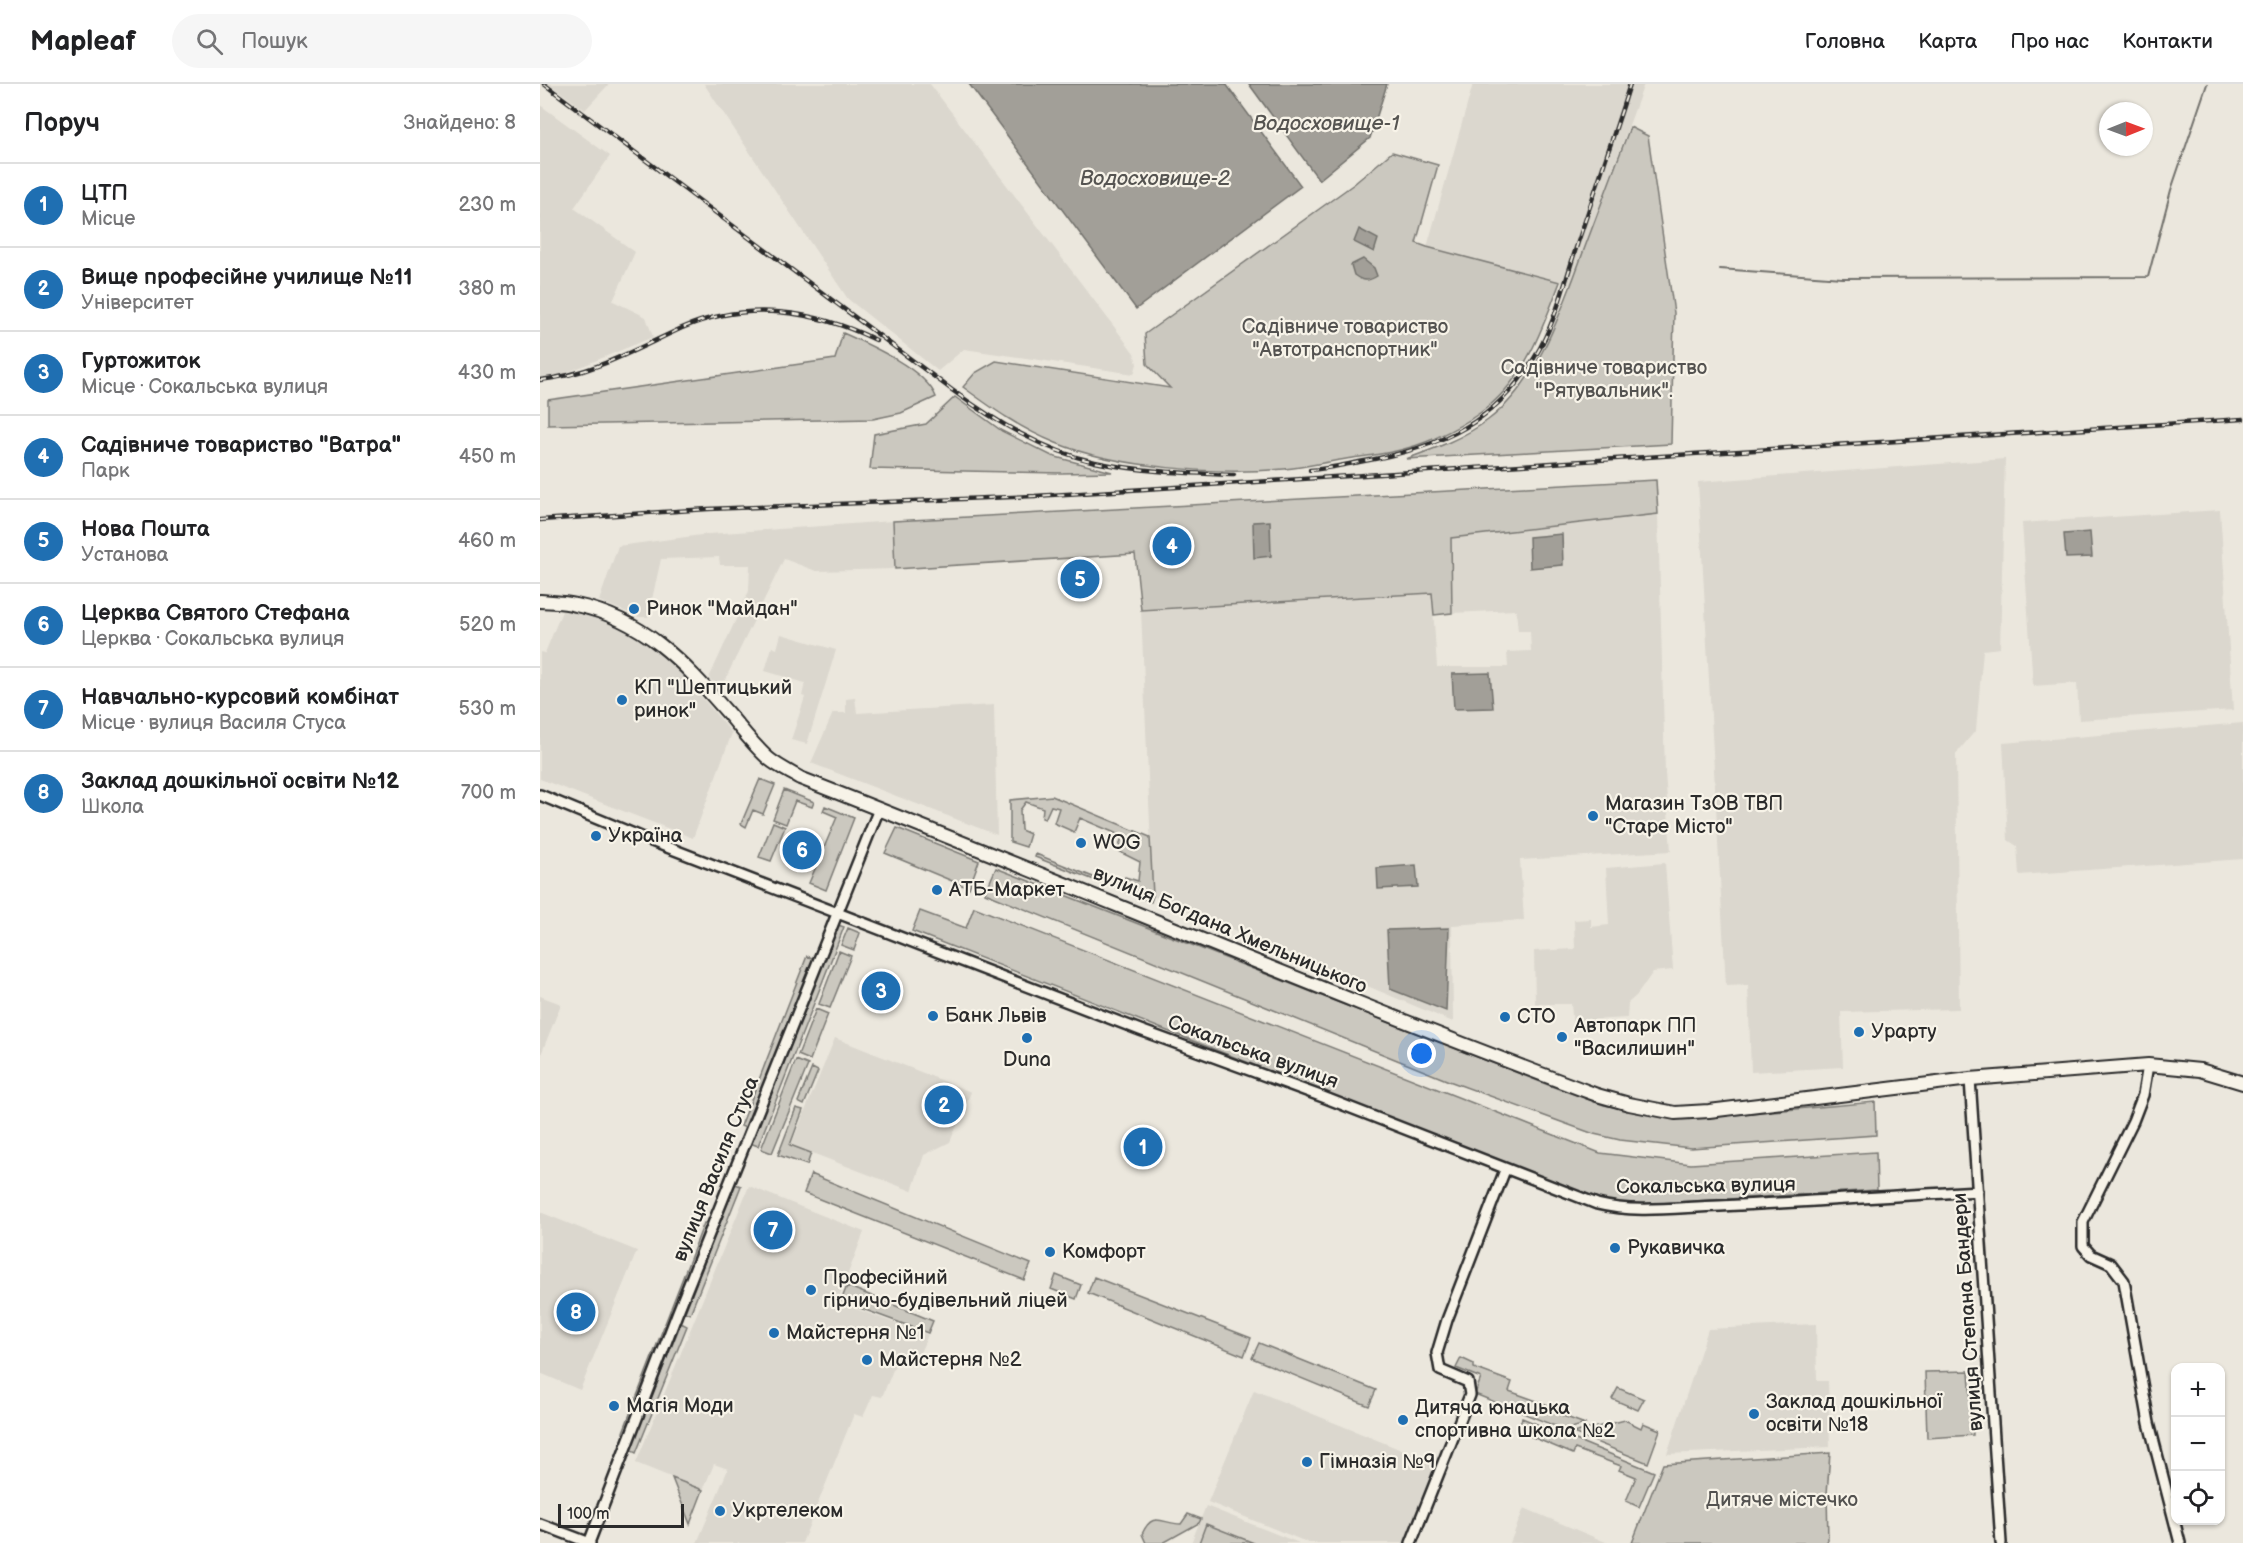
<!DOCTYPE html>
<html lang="uk">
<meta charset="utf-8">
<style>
:root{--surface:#fff;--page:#f6f6f6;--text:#202124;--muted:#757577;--line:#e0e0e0;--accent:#1f6fb2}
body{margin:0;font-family:"Balsamiq Sans",sans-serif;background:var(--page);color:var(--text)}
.controls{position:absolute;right:18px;bottom:18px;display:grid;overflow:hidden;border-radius:12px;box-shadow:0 2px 4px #0004}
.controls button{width:54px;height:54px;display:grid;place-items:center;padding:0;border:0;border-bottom:2px solid var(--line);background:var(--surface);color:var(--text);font:30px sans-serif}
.compass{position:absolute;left:1559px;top:18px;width:54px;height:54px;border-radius:50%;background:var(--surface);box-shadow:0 2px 4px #0004;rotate:89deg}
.scale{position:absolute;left:18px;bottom:15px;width:126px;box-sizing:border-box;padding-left:6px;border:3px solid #2b2b2b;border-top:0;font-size:16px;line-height:21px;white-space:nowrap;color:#2b2b2b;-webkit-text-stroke:4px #f7f3e8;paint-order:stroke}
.you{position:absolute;left:882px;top:970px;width:21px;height:21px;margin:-15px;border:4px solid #fff;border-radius:50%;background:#1a73e8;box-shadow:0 0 0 9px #1a73e833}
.badge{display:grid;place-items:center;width:39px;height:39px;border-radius:50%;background:var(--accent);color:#fff;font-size:20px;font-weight:700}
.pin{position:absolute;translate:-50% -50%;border:3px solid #fff;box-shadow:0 2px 6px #0006}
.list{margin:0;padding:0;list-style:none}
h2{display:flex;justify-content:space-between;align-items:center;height:78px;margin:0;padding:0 24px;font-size:26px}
h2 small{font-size:20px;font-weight:400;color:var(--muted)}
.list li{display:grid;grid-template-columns:39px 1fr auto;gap:18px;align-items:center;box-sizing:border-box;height:84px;padding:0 24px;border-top:2px solid var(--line)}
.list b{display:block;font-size:22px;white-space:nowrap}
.list p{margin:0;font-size:20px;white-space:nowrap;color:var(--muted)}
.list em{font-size:20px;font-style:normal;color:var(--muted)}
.icon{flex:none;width:33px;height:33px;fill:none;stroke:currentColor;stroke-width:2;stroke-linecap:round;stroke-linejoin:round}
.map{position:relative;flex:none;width:1703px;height:1459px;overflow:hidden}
header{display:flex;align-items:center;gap:36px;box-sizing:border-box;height:84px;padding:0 30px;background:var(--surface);border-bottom:2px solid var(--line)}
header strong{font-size:28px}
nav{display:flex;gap:33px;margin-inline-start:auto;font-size:21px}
.search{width:420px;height:54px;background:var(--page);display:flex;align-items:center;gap:15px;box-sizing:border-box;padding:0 21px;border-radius:33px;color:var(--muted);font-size:22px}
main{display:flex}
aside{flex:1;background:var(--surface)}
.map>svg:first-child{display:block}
.built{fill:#dbd7ce}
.green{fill:#cbc8bf;stroke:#7b7a75;stroke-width:1.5}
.water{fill:#a29f98;stroke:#72716c;stroke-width:1.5}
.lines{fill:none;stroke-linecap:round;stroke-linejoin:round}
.stream{stroke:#72716c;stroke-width:2}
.minor-casing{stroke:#2b2b2b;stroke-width:14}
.tertiary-casing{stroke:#2b2b2b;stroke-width:16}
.minor{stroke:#f7f3e8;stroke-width:9}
.tertiary{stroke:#f7f3e8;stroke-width:12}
.rail-casing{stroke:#2b2b2b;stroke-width:4.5}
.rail{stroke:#f7f3e8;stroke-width:2;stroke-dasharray:7;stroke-linecap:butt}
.poi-dot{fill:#1f6fb2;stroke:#f7f3e8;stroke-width:2}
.labels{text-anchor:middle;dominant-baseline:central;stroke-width:4.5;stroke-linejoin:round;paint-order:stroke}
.park-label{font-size:20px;fill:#535250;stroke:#f7f3e8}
.poi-label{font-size:20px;fill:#2b2b2b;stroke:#f7f3e8;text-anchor:start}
.street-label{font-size:20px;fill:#2b2b2b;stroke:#f7f3e8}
.water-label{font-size:21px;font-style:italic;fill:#555451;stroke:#f7f3e8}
</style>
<header>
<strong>Mapleaf</strong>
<div class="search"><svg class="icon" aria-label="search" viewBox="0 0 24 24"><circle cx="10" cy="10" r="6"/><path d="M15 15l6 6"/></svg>Пошук</div>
<nav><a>Головна</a><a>Карта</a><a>Про нас</a><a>Контакти</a></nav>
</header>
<main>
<aside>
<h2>Поруч<small>Знайдено: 8</small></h2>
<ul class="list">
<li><span class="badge">1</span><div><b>ЦТП</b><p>Місце</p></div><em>230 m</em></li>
<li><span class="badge">2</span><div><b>Вище професійне училище №11</b><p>Університет</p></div><em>380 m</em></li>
<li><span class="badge">3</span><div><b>Гуртожиток</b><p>Місце · Сокальська вулиця</p></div><em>430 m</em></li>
<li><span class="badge">4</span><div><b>Садівниче товариство &quot;Ватра&quot;</b><p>Парк</p></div><em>450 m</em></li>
<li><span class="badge">5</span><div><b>Нова Пошта</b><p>Установа</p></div><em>460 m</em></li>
<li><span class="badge">6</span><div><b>Церква Святого Стефана</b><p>Церква · Сокальська вулиця</p></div><em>520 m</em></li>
<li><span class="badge">7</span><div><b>Навчально-курсовий комбінат</b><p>Місце · вулиця Василя Стуса</p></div><em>530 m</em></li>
<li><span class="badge">8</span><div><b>Заклад дошкільної освіти №12</b><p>Школа</p></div><em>700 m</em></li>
</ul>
</aside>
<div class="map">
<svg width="1703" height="1459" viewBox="0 0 1703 1459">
<rect width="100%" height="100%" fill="#ebe7dd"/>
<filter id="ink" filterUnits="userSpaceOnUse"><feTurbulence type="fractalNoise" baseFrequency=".0167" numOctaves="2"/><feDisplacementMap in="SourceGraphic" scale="12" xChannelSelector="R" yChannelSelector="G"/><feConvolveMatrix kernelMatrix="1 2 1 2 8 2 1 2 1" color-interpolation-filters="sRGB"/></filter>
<g filter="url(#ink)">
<path class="built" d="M9 0H69L45 26Z
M164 0H390L594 269 597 280 594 290 424 265 398 287 308 215Z
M933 0H1104L1031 201 887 163Z
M0 21 70 72 34 124 95 168 73 217 106 233 113 253 16 293 0 295Z
M1465 375 1460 564 1443 566 1436 646 1416 670 1419 925 1301 928 1303 983 1211 988 1208 901 1186 902 1158 398Z
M1680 426 1693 626 1539 636 1537 599 1493 602 1482 439Z
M1118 430 1125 689 1131 767 980 776 984 836 912 841 913 938 613 812 601 526 892 509 897 583H968L967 568 991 567 990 547H978L976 526 912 529 910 454Z
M353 437 355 485 276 487 244 475 180 606 169 594 209 507 210 481H180L179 473 121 475 108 533H99L59 517 78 462 169 450Z
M22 527 40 529 73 539 96 552 136 583 192 649 153 754 0 695V568L5 569Z
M241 550 296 566 267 660 251 656 265 613 262 612 265 599 225 587 232 563 237 565Z
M315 614 317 629 454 621 457 751 271 679 293 629H306V615Z
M1703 639V775L1479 791 1477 762 1468 756 1463 659Z
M1125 779 1133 886 1113 888 1097 911 1088 919 1087 934 1053 936 1049 940 1033 942 1031 920H995L994 867 1035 865 1034 836 1051 835V843L1069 841 1066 784Z
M0 912 21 920 0 973Z
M295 954 431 1008 410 1058 384 1071 372 1107 251 1061Z
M209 1102 324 1148 297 1218 388 1251 379 1271H372L371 1275 359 1271 342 1313 333 1311 323 1333 314 1330 262 1459H157L188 1385 174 1380 163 1406 96 1379Z
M0 1128 97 1167 40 1306 0 1289Z
M1276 1240 1277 1297H1288L1290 1363 1127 1370 1168 1245Z
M714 1306 896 1380 865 1459H769L668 1418Z
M666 1422 759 1459H651Z
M984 1424 1068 1459H970Z"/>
<path class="green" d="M1090 43 1108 52 1134 229 1131 360 866 375C894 365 924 354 948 336 999 299 1024 220 1045 163 1060 123 1075 83 1090 43Z
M852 68 898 81 876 159 887 163 1020 198C1003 243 987 290 949 322 927 340 892 358 864 365 846 370 826 372 806 375 786 378 765 383 744 385 678 391 577 384 516 359 481 345 453 325 423 303L435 289 456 277 630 304 607 280 605 250 814 100Z
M303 249C330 261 386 286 396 313L361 329 333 335 8 341V316L295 275Z
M415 313 462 347 512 372 572 388 521 389 330 385 334 350 386 340Z
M1116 396 1118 430 911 454 912 529 894 531 892 509 601 526 595 470 355 485 353 437Z
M220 695 235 701 223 730 213 726 206 743 201 740Z
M244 706 274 718 272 723 255 717 246 740 233 735Z
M512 712 610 753 613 812 611 818 582 806 585 793 598 797 600 778 578 767 582 752 540 734 534 748 514 739 519 724 511 722 505 735 502 734 503 724 486 718 480 726 481 746 490 750 486 763 470 758V716Z
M285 722 314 734 286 806 269 799 297 733 283 727Z
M233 738 245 743 231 777 219 773Z
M357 744 439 777 429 804 345 769Z
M496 770 568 799 567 801 495 773Z
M456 784 1011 1002 1064 1021 1108 1030 1144 1035 1335 1018 1336 1051 1151 1064 1080 1056 1054 1050 909 997 445 809Z
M434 823 1060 1069 1151 1080 1336 1068 1337 1106 1087 1121 1054 1114 372 847 380 827 426 844Z
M295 840 304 843 218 1062 210 1059Z
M308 844 320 849 314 866 301 861Z
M299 867 311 872 290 924 279 920Z
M267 872 275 875 208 1045 201 1042Z
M276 925 288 930 270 976 258 971Z
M256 976 268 981 232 1069 221 1065Z
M272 984 278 987 264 1021 258 1018Z
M256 1024 263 1026 250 1061 271 1069 267 1081 238 1071Z
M271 1090 491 1180 484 1196 264 1109Z
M195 1100 201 1102 150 1230 145 1228Z
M164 1139 168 1141 86 1349 83 1348Z
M516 1191 541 1201 536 1215 511 1205Z
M554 1193 711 1254 704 1272 548 1209Z
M307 1202 393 1237 388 1249 301 1217Z
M141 1239 147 1242 96 1369 90 1366Z
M719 1259 836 1306 829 1322 712 1274Z
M921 1274 934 1280V1284L972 1298 969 1307 1008 1321 1007 1326 1045 1340 1025 1346 935 1310 941 1294 916 1284Z
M1429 1287 1433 1351 1387 1354 1385 1288Z
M1078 1304 1104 1315 1098 1326 1072 1315Z
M982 1334 1114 1388 1099 1423 1086 1417 1096 1393 1079 1386 1081 1382 1035 1365 1033 1370 978 1347Z
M1085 1336 1101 1344 1103 1339 1120 1346 1108 1379 1033 1349Z
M1290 1369 1287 1410 1288 1456 1286 1459H1092L1123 1380Z
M132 1394 163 1406 150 1440Z
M648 1430 661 1435 659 1439 623 1459H606L602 1450C613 1426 622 1440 641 1440Z
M666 1440 714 1459H659Z"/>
<path class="water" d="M429 0H686L761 102 596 225Z
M709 0H847L830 54 779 96Z
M819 145 838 155 834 168 814 158Z
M823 175 834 184 837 192C828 198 822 197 814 191L811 181Z
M730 437 731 472 714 474 713 438Z
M1550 448 1552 473 1526 474 1524 450Z
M1022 450 1023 481 990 484 989 453Z
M950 589 953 624 914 625 912 590Z
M876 781 878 803 838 805 837 784Z
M909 844 906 927 850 905 847 846Z"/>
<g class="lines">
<path class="stream" d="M1180 185 1302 194 1608 193 1631 106 1667 0"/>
<g class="minor-casing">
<path id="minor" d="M0 711 101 753 600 946 783 1013 1057 1120C1097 1130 1139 1123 1180 1122 1266 1118 1352 1112 1438 1107
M1608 981 1603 1011 1593 1037 1543 1138V1162L1551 1171 1571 1180 1584 1197 1609 1339 1640 1459
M1430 995 1461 1459
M0 1440 50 1459
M49 1459 137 1230 339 725
M871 1459 930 1311 928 1298 900 1286 897 1269 907 1236 965 1086"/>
</g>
<g class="tertiary-casing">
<path id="tertiary" d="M0 517C12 518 25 518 36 521 104 535 143 578 186 627 200 643 213 661 229 675 239 683 250 688 260 694 526 798 789 911 1057 1011L1089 1020 1135 1029 1169 1027 1430 995 1608 981 1660 986 1703 999"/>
</g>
<use href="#minor" class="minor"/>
<use href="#tertiary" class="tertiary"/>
<g class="rail-casing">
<path id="rail" d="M4 0 412 306C455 337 502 366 555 378 601 388 647 389 694 391
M0 296C51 291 96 265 142 244 206 216 275 226 336 256
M770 386C786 385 803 381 819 378 900 364 959 339 1000 264 1017 232 1026 195 1037 161 1055 107 1073 54 1090 0
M0 436 168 425 495 412 1703 335"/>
</g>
<use href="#rail" class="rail"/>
</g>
</g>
<g class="poi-dot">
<circle cx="94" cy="525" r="6"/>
<circle cx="82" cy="616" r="6"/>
<circle cx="1053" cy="732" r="6"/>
<circle cx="56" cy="752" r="6"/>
<circle cx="541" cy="759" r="6"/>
<circle cx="397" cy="806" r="6"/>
<circle cx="393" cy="932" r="6"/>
<circle cx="965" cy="933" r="6"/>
<circle cx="1319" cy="948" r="6"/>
<circle cx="1022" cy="953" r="6"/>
<circle cx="487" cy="954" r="6"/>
<circle cx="1075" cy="1164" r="6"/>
<circle cx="510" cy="1168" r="6"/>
<circle cx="271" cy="1206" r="6"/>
<circle cx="234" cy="1249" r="6"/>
<circle cx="327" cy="1276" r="6"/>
<circle cx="74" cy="1322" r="6"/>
<circle cx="1214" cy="1330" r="6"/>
<circle cx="863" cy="1336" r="6"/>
<circle cx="767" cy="1378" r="6"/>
<circle cx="180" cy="1427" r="6"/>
</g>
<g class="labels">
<g class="park-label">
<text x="805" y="243">Садівниче товариство<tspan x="805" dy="23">"Автотранспортник"</tspan></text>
<text x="1064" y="284">Садівниче товариство<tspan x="1064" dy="23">"Рятувальник".</tspan></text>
<text x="1242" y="1416">Дитяче містечко</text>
</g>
<g class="poi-label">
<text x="106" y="525">Ринок "Майдан"</text>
<text x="94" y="604">КП "Шептицький<tspan x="94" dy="23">ринок"</tspan></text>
<text x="1065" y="720">Магазин ТзОВ ТВП<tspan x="1065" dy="23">"Старе Місто"</tspan></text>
<text x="68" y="752">Україна</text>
<text x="553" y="759">WOG</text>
<text x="409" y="806">АТБ-Маркет</text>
<text x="405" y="932">Банк Львів</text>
<text x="977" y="933">СТО</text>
<text x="1034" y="942">Автопарк ПП<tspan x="1034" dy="23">"Василишин"</tspan></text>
<text x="1331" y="948">Урарту</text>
<text x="487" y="976" text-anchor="middle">Duna</text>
<text x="1087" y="1164">Рукавичка</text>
<text x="522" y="1168">Комфорт</text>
<text x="283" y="1194">Професійний<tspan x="283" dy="23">гірничо-будівельний ліцей</tspan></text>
<text x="246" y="1249">Майстерня №1</text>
<text x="339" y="1276">Майстерня №2</text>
<text x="1226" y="1318">Заклад дошкільної<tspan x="1226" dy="23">освіти №18</tspan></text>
<text x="86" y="1322">Магія Моди</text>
<text x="875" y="1324">Дитяча юнацька<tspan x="875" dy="23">спортивна школа №2</tspan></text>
<text x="779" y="1378">Гімназія №9</text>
<text x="192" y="1427">Укртелеком</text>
</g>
<g class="street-label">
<text transform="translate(690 846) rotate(23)">вулиця Богдана Хмельницького</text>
<text transform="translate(713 968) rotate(20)">Сокальська вулиця</text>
<text transform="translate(176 1085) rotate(-68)">вулиця Василя Стуса</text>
<text transform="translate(1166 1102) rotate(-1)">Сокальська вулиця</text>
<text transform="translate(1428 1228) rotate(-94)">вулиця Степана Бандери</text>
</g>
<g class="water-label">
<text x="786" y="39">Водосховище-1</text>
<text x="615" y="94">Водосховище-2</text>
</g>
</g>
</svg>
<div class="controls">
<button>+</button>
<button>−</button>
<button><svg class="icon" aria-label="locate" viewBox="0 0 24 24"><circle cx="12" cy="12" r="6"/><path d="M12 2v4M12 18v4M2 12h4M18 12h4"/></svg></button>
</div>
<svg class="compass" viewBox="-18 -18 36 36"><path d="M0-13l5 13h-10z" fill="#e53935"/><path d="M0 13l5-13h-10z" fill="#757577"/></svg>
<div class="scale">100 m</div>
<div class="you"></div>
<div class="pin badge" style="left:603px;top:1063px">1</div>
<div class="pin badge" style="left:404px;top:1021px">2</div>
<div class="pin badge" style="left:341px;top:907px">3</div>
<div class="pin badge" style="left:632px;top:462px">4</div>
<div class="pin badge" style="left:540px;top:495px">5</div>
<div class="pin badge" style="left:262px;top:766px">6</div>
<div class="pin badge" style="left:233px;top:1146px">7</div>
<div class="pin badge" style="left:36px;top:1228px">8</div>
</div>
</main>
